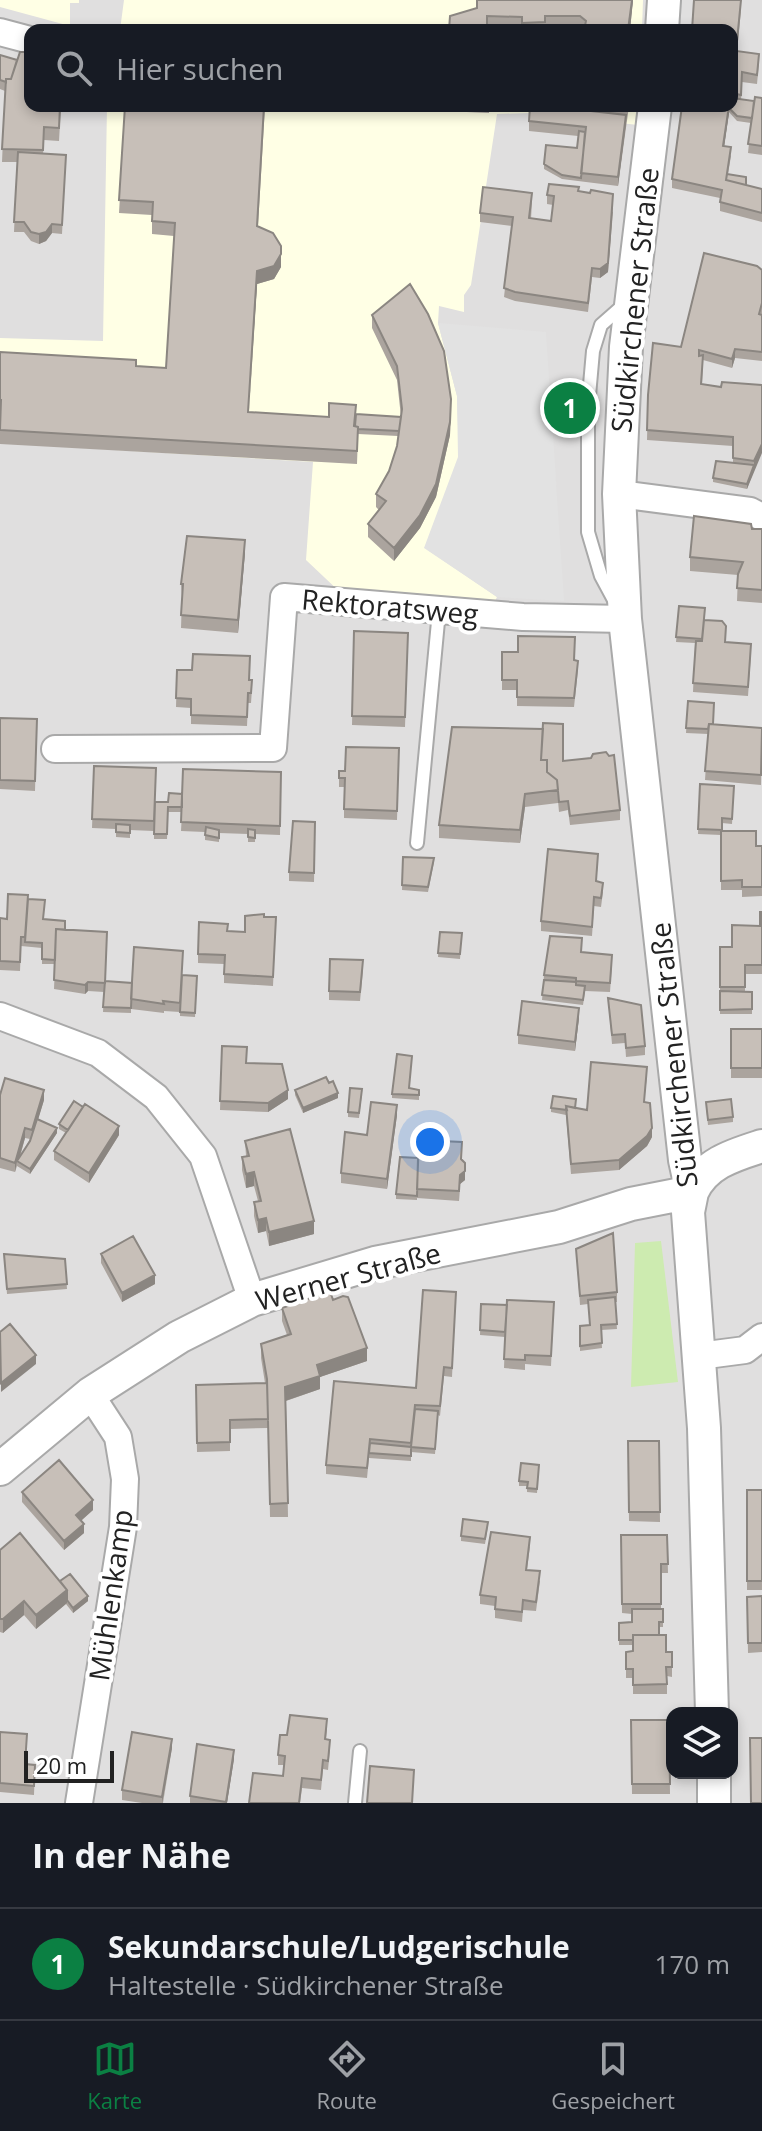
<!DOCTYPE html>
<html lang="de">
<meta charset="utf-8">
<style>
:root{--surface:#171b24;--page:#242831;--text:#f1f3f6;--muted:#9ea1a6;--line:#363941;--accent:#0b8043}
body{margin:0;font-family:"Open Sans",sans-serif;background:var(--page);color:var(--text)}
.controls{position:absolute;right:24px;bottom:24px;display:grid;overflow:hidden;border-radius:16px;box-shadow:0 4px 12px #0003}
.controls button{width:72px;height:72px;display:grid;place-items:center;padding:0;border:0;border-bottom:2px solid var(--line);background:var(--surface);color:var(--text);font:40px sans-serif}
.scale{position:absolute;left:24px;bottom:20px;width:90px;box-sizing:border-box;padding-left:8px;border:4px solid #222;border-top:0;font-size:22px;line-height:28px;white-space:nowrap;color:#222;-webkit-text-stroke:6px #fff;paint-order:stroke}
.you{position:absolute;left:430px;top:1142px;width:28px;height:28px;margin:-20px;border:6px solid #fff;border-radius:50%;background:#1a73e8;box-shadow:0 0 0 12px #1a73e833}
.badge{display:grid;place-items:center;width:52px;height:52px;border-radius:50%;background:var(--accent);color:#fff;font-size:26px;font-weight:700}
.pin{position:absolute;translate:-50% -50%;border:4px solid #fff;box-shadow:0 2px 8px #0006}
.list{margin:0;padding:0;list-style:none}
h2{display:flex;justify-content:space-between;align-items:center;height:104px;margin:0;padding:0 32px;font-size:34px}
h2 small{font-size:26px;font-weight:400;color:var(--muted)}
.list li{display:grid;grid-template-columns:52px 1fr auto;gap:24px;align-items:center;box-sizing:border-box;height:112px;padding:0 32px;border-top:2px solid var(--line)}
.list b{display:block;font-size:30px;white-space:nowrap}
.list p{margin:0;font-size:26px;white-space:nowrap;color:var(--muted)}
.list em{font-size:26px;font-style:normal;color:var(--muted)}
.icon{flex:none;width:44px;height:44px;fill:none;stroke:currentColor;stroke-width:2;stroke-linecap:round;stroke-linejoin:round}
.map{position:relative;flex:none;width:762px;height:1803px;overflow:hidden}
.search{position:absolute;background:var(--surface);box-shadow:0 4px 12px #0003;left:24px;right:24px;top:24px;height:88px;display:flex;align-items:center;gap:20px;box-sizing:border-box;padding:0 28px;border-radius:16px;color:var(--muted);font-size:30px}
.sheet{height:216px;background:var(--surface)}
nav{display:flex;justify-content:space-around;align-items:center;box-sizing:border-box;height:112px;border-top:2px solid var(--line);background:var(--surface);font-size:22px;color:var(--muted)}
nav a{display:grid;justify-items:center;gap:4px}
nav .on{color:var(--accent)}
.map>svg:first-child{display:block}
.residential{fill:#e0dfdf;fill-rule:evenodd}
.education{fill:#ffffe5}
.grass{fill:#cdebb0}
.parking{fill:#e2e2e2}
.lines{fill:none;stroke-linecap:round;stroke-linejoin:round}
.service-casing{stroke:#a9a9a9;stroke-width:16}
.minor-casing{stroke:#a9a9a9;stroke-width:30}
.tertiary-casing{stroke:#a9a9a9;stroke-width:36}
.service{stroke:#fff;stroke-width:12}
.minor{stroke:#fff;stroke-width:26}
.tertiary{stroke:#fff;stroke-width:32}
.wall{fill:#aba49e;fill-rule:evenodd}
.shaded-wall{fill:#8b8681}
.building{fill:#c7bfb8;stroke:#8b8681;stroke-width:2}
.labels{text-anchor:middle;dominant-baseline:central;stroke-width:8;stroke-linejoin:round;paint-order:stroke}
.street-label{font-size:28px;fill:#222;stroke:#fff}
</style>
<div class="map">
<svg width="762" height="1803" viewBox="0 0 762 1803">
<rect width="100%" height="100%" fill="#f2efe9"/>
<path class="residential" d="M0 0H762V1803H0ZM30 30H732V106H30ZM672 1713H732V1773H672Z"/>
<path class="education" d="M0 0H79V3H70V26L0 7Z
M124 0H643L642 30H120Z
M107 106H639L638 125 530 113 497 114 471 285 464 295V312L439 306 438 323 457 396 459 457 425 548 497 597 494 603 342 594 306 560 313 462 0 443V338L103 341Z"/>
<path class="grass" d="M661 1241 678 1382 631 1387 635 1243Z"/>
<path class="parking" d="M438 323 546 332 564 601 497 597 424 548 458 457 457 396Z"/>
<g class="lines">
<g class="service-casing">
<path id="service" d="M615 602 601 576 588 532V407L593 351 601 325 626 303
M417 843 439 611
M355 1803 360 1751"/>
</g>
<g class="minor-casing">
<path id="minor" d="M0 32 30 40
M619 494 750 511 762 517
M55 749 273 748 284 597 523 617 625 619
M0 1016 98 1053 156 1097 203 1156 252 1300
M699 1356 745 1350 762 1337
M79 1803 123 1527 125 1479 118 1437 90 1394"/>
</g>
<g class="tertiary-casing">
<path id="tertiary" d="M662 30 664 0
M655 106 626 347 619 494 625 619 685 1160 692 1192 688 1212 704 1428 712 1713
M692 1192C705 1163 734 1155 762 1146
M0 1469 90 1394 179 1337 252 1300 375 1263 559 1227 631 1204 692 1192
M714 1773V1803"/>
</g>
<use href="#service" class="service"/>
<use href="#minor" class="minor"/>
<use href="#tertiary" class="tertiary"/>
</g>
<path class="wall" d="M633 0 630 30 487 29 450 16Z
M741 10 737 52 759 63 757 84 742 82 741 99 754 101 762 98V155L748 153 751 123 737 121 729 112 724 146 731 156 728 174 746 185 762 189V222L720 211V198L672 188V179L732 106V30Z
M0 55 61 106 59 141 44 140 43 154 66 155 62 234 52 233 46 241 39 244 31 241 24 232H14L17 162H2L5 91 0 89Z
M125 106H265L258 226 281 267 274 279 257 284 248 412 329 417 356 414 401 417 397 380 372 328V315L451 412 450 435 436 497 420 528 394 561 368 537V524L379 510 376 507V494L389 471 397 446 398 436 358 434 357 464 0 444V352L136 366 166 368 174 236 152 234V215L119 213Z
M444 106H489V113L444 111Z
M574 106H629L618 186 562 179 544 169V164L577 148 578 136 529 131V121L574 109Z
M579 191 613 212 608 272 600 278 592 277 588 312 515 301 504 297 512 226 480 222V213L532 202 531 219 551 221 553 205 547 204V195Z
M762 270V361L735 358 732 368 703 360 702 385 721 387 762 385 754 470 747 489 713 482V478L733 463V446L647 440 648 395 681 347Z
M752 529H762V603L737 601 738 575 690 571V557Z
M245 553 238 633 181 628 182 597 181 584Z
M679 606 704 620 726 643 751 654 748 696 693 692 695 643 676 642Z
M354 631 408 633 405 727 352 725Z
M502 652 575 661 578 670 574 707 517 706V690H502Z
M177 670 249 680 252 689 251 703H248L247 726 191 724V708L176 707Z
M688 701 713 724 762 728 761 785 705 780 708 734 686 733Z
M0 718 37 719 35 791 0 789Z
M399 748 397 820 344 818V787H339V778L345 771Z
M563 761 620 810V820L570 825 568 810 559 812 558 801V803L525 807 520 843 439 838V825Z
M94 766 155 802H168L182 794 281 772 280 835 255 834V842H248V834L219 833V842L205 840V832L181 831 182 812H168L167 839H154V831L130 830V838L116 837V829L92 828Z
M700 784 734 786 732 824 722 823V831L756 846H762V896L742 897V890H721V835L698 834Z
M315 822 314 882 289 881V872Z
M403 857 434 862 428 892 402 890Z
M598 863 596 881 603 892 601 907 594 906 592 936 541 931V921Z
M28 899 44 919 65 930 105 981 132 983 183 975 197 976 195 1017 180 1016V1012L164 1011V1013L131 1009V1013L103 1012 104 992 88 991 85 994 54 989 55 964H42V948L21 946 20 971 0 970V918L7 919Z
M762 912V974H745V992H752V1014H720V947H732L760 926Z
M264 917H276L273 986 224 983V964L198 963V954L227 931 245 932Z
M440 932 462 933 460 959 438 957Z
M582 952 612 964 610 992 585 991 583 1005 542 1000 544 975Z
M363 970 360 1001 329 1000V991Z
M608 998 645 1046V1055L626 1057 625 1043 612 1044Z
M579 1018 575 1051 518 1044V1035Z
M731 1029H762V1078H731Z
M222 1046 247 1063 288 1099 268 1112 220 1110Z
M647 1076 644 1102 652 1137 647 1146 619 1170 571 1174 566 1115 551 1112V1108H576L587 1110Z
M329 1083 338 1098 303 1113 295 1095V1090Z
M419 1090V1100L392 1098V1094Z
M362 1093 359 1118 348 1117V1112Z
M0 1095 44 1100 38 1119 57 1133 30 1174 17 1166 15 1172 0 1168ZM25 1138 30 1139 20 1157Z
M706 1107 733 1117V1122L708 1125Z
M397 1115 387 1189 341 1183V1173L367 1135Z
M59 1124 119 1135 89 1183 54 1160V1151L66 1133 59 1129Z
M245 1141 314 1234 269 1246 266 1231 258 1233 254 1216V1202L258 1201 254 1186 246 1188 242 1170V1157L246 1156Z
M461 1159 465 1163V1180L460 1184 459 1201 417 1198V1200L396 1199V1194Z
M576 1249 617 1292V1302H615L617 1329 601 1330 602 1348 580 1351V1326L590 1325 588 1304 580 1305Z
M4 1254 65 1259 67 1289 7 1294Z
M101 1254 155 1284 122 1302 101 1263Z
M456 1292 452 1377 444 1376 440 1416 438 1415 435 1454 411 1452V1461L369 1458 367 1478 326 1474V1465L416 1388Z
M333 1300 367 1361 320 1377V1389L286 1401 288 1517H270L268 1421V1428L230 1429V1451L197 1452 196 1385 265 1383 261 1358V1344L287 1335 282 1321V1308Z
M554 1302 551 1366 525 1364V1370L504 1368 505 1337 480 1335 481 1304 507 1305Z
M628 1441H659L660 1522 629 1521Z
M539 1465 537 1493 527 1492V1486H519V1481Z
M747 1490H762V1590H747Z
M22 1492 93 1510 81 1521 84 1533 64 1550 22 1502Z
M488 1526 485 1544 461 1541V1536Z
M621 1535H667L668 1573H661V1609H663V1627H659V1635L666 1652H672V1677L667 1676V1694H633V1678H626V1661L633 1651V1645H619V1627L632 1622V1614L622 1613Z
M530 1546 527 1570 540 1581 536 1611 523 1610 522 1622 495 1618V1606L480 1604V1595Z
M0 1550 60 1581 88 1601 73 1613 66 1604 36 1629 24 1615 3 1633 0 1632Z
M762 1596V1652L748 1653 747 1597Z
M631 1720H669L670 1794H632Z
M327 1729 326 1739 330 1749 328 1770 323 1769 321 1790 302 1788 300 1803H249L283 1776 284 1765H278V1755L287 1735Z
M0 1732 27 1743 26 1764 35 1765 34 1795 0 1792Z
M172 1748 163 1803H142L122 1800V1790Z
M234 1759 227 1803H190V1796Z"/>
<path class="shaded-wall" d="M632 0H633L630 30H628Z
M729 106H730L723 155V146Z
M626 115V124L618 186V177Z
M613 203 608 272 600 278V269Z
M52 224V233L46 241 39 244V234Z
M281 254V267L274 279 257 284 248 425 257 271Z
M735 349V358L732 368V359Z
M451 399 450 435 436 497 420 528 394 561V548Z
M762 444V453L747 489V484L754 465V461Z
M245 540V553L238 633V620Z
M525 794V807L520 843V830Z
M88 982V991L85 994V985Z
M579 1008V1018L575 1051V1042Z
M44 1090V1100L32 1140V1130Z
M288 1090V1099L268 1112V1103Z
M338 1093V1098L303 1113V1108Z
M397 1105V1115L387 1189V1179Z
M119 1126V1135L89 1183V1173Z
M25 1128V1138L18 1162 17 1161 15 1172V1163Z
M57 1128V1133L30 1174V1169Z
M652 1128V1137L647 1146 619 1170V1160Z
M465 1171V1180L460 1184 459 1201 460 1175Z
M254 1172V1186L246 1188V1174Z
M266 1218V1231L258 1233V1220Z
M314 1221V1234L269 1246V1232Z
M155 1275V1284L122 1302V1293Z
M367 1348V1361L320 1377V1389L285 1401V1387L317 1365Z
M36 1355V1364L1 1392V1383Z
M93 1500V1510L76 1525V1515Z
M84 1524V1533L64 1550V1541Z
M67 1590V1603L36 1629V1615Z
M88 1596V1601L73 1613V1608Z
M24 1601V1615L3 1633V1619Z
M172 1739V1748L162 1803V1797Z
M234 1750V1759L227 1803H226Z"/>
<path class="building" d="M477 0H632L628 30H584L586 21 580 16H545V22L522 23V17L487 16V30H449L450 16 477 8Z
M694 0H741L736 51 759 54 757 75 742 72 741 95 732 93V30H692Z
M20 52H30V106H60L59 128 44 127 43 150 2 149 6 79H11Z
M0 55 17 60 11 79H6V82L0 80Z
M755 97 762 98V146L748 144Z
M732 98 754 101 752 118 737 116 729 108 730 106H732Z
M125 106H264L257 226 273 233 281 246V254L274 266 257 271 248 412 329 417V403L356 405 354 426 358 427 357 451 0 430 1 400H0V352L136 360V366L166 368 175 223 152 221 153 202 119 200Z
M530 106H547L626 115 618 177 581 173 586 127 529 121Z
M584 106H627L626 111Z
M682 106H729L723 146 731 147 726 180 762 189V213L720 202 722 190 672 179Z
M579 131 585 132 581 178 562 175 544 164 546 145 577 148Z
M18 152 66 155 62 225 52 224 46 232 39 234 31 232 24 222H14Z
M727 174 746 177V185L726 180Z
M549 184 579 187 578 191 590 193 591 190 613 194 608 263 600 269 592 268 588 303 515 292 504 288 513 217 480 213 483 187 532 193 529 218 551 221 554 196 547 195Z
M704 253 757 266 762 270V303L759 314 762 315V352L735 349 732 359 699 350V356L703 355 701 384 721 387 722 382 762 385V444L754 461 733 458V437L647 430 648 395 653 343 681 347Z
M410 284 428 314 444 351 451 399 450 422 436 484 420 515 394 548 368 524 386 501 376 494 389 471 397 446 402 409 397 366 372 315Z
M356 414 401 417 399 431 358 429V427L355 426Z
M716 461 754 465 747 484 713 478Z
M694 516 751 524 752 529H762V590L737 588 738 574 743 562 690 557Z
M187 536 245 540 238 620 181 615 183 584H181Z
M679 606 705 608 702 639 676 637Z
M704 620 722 621 726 626 725 642 751 644 748 687 693 683 696 641H702Z
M354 631 408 633 405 717 352 716Z
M518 636 575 637 574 660 578 661 574 698 517 697V680H502V652H518Z
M193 654 250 656 249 680H252L251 693H248L247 717 191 715V699L176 698 177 670H192Z
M688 701 714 703 713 724H709L708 729 686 728Z
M0 718 37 719 35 781 0 780Z
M543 723 563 724V761L591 758 593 754 606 752 609 756 614 755 620 810 570 816 568 801 559 802 557 780 547 772V760H541Z
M709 724 762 728 761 775 705 771Z
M452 727 543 729 541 760H547V772L557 780 558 790 525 794 520 830 439 825Z
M346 747 399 748 397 811 344 809 345 778H339V771H345Z
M94 766 156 768 154 821 92 819Z
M183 769 281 772 280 826 181 822Z
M700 784 734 786 732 819 722 818V830L698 829Z
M169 793 182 794V807H168L167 834H154L155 802H168Z
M293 821 315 822 314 873 289 872Z
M116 824 130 825V833L116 832Z
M206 827 219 830V838L205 835Z
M248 829 255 830V838L248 837Z
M721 831H756V846H762V887H742V880L721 881Z
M548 849 598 854 596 881 603 883 601 898 594 897 592 927 541 921Z
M403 857 434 858 428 887 402 885Z
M8 894 28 895 25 937H21L20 962 0 961V918L7 919Z
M28 899 45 900 43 919 65 921V930L56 929 55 960 42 959V943L25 942Z
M760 912H762V965H745V987H720V947H732V925L760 926Z
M264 914V917H276L273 977 224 974 225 955 198 954 199 922 228 924 227 931 245 932V916Z
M56 929 107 932 105 983 88 982 85 985 54 980Z
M440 932 462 933 460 954 438 953Z
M550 936 582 938 581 952 612 955 610 983 576 981V978L544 975Z
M134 947 183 951 180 1003 163 1001 164 1004 131 999Z
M330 959 363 960 360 992 329 991Z
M182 975 197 976 195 1013 180 1012Z
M544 980 576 982V985L585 986 583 1000 542 995Z
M105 981 132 983 131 1008 103 1007Z
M720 991 752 992V1009L720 1010Z
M608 998 641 1005 645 1046 626 1048 625 1034 612 1035Z
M522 1001 579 1008 575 1042 518 1035Z
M731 1029H762V1068H731Z
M222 1046 247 1047 246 1063 282 1064 288 1090 268 1103 220 1101Z
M397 1054 412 1056 409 1088 419 1090V1095L392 1094Z
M591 1062 647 1067 644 1102 650 1103 652 1128 647 1136 619 1160 571 1164 566 1106 587 1110Z
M326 1077 329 1083 333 1081 338 1093 303 1108 295 1090Z
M5 1078 44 1090 32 1130 25 1128 15 1163 0 1158V1095Z
M350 1088 362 1089 359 1113 348 1112Z
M553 1096 576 1099 575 1108 566 1106 567 1110 551 1108Z
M731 1099 733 1117 708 1120 706 1102Z
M74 1101 83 1107 68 1130 59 1124Z
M371 1102 397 1105 387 1179 341 1173 345 1132 367 1135Z
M85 1104 119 1126 89 1173 54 1151Z
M37 1119 57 1128 30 1169 17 1161 30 1141Z
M290 1129 314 1221 269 1232 266 1218 258 1220 254 1202 261 1201 254 1172 246 1174 242 1157 249 1156 245 1141Z
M419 1140 462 1142 461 1159 465 1163V1171L460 1175 459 1191 417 1189Z
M400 1157 418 1158 417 1196 396 1194Z
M613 1233 617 1292 580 1296 576 1249Z
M133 1236 155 1275 122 1293 101 1254Z
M4 1254 65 1259 67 1284 7 1289Z
M423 1290 456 1292 452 1368 444 1367 440 1406 415 1405 411 1443 370 1439 367 1468 326 1465 334 1381 416 1388Z
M330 1291 333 1300 343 1296 348 1297 367 1348 317 1365 320 1376 285 1387 288 1503 270 1504 267 1379 261 1344 291 1334 282 1308Z
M615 1297 617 1324 601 1325 602 1343 580 1346V1326L590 1325 588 1300Z
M507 1300 554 1302 551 1356 525 1355V1360L504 1359Z
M481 1304 507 1305 505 1332 480 1330Z
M10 1324 36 1355 1 1383 0 1332Z
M267 1383 268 1419 230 1420V1442L197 1443 196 1385Z
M415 1409 438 1411 435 1449 411 1447Z
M628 1441H659L660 1512H629Z
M370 1443 411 1447V1456L369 1453Z
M59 1460 93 1500 76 1515 84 1524 64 1541 22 1492Z
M521 1463 539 1465 537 1489 527 1488 528 1482 519 1481Z
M747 1490H762V1581H747Z
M463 1519 488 1522 485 1539 461 1536Z
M491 1532 530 1537 526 1570 540 1571 536 1602 523 1600 522 1612 495 1609 496 1597 480 1595Z
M20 1533 67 1590 36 1615 24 1601 3 1619H0V1550Z
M621 1535H667L668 1564H661V1604H622Z
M70 1574 88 1596 73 1608 67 1600V1590L60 1581Z
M762 1596V1643H748L747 1597Z
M632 1609H663V1622H659V1635H633V1640H619V1623L632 1622Z
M633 1635H666V1652H672V1667H666L667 1684 633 1685V1669H626V1652L633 1651Z
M290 1715 327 1719 325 1739 330 1740 328 1761 323 1760 321 1780 302 1778 299 1803H249L253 1773 283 1776 285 1756 278 1755 280 1735H287Z
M631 1720H669L670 1784H632Z
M0 1732 27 1734 25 1764 35 1765 34 1786 0 1783Z
M132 1732 172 1739 162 1797 122 1790Z
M750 1738H762V1803H751Z
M197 1744 234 1750 226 1802 190 1796Z
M370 1766 414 1770 412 1803H367Z"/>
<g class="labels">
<g class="street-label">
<text transform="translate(634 300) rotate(-84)">Südkirchener Straße</text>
<text transform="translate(390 606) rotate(5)">Rektoratsweg</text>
<text transform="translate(673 1055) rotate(-96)">Südkirchener Straße</text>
<text transform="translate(348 1276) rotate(-15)">Werner Straße</text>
<text transform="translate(110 1595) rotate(-82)">Mühlenkamp</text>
</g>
</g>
</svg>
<div class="controls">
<button><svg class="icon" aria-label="layers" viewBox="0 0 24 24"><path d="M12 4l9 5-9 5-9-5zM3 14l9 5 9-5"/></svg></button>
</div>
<div class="scale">20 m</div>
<div class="you"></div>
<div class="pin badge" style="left:570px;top:408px">1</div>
<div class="search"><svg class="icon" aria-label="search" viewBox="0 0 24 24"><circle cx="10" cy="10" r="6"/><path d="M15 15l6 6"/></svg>Hier suchen</div>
</div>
<section class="sheet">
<h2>In der Nähe<small></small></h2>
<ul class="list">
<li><span class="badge">1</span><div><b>Sekundarschule/Ludgerischule</b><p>Haltestelle · Südkirchener Straße</p></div><em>170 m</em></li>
</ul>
</section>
<nav>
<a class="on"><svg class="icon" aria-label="map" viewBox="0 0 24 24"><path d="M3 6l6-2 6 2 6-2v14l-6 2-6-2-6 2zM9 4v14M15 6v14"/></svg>Karte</a>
<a><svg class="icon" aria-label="directions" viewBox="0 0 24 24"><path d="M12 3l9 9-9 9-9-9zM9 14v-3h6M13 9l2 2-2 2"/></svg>Route</a>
<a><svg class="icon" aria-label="saved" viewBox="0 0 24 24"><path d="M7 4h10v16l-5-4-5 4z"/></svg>Gespeichert</a>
</nav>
